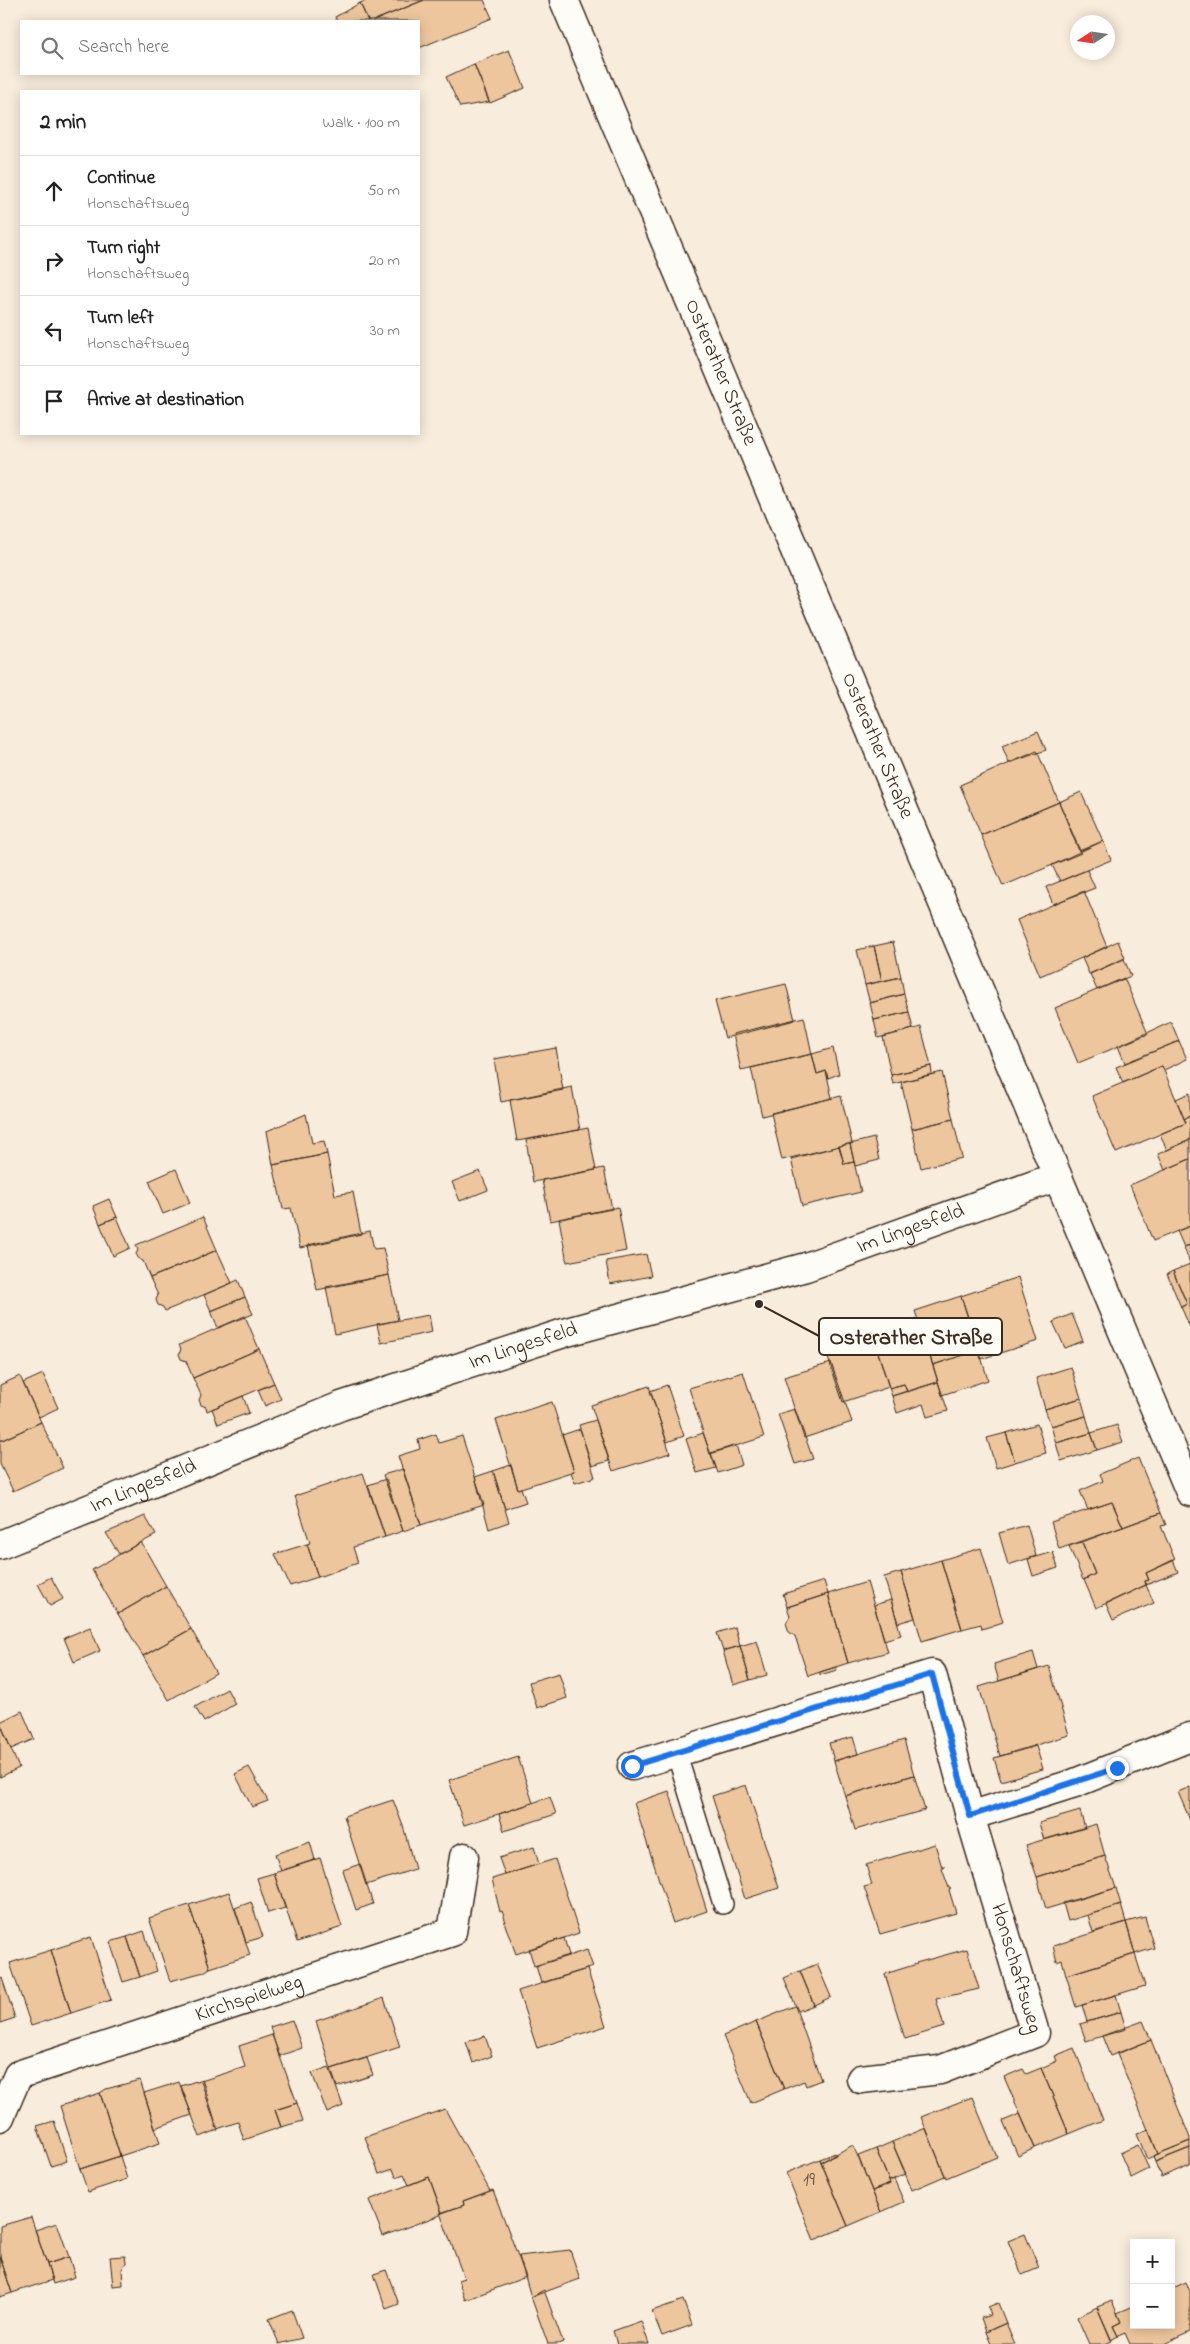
<!DOCTYPE html>
<meta charset="utf-8">
<style>
:root{--surface:#fff;--page:#f6f6f6;--text:#222;--muted:#767676;--line:#e0e0e0}
body{margin:0;font-family:"Indie Flower",sans-serif;background:var(--page);color:var(--text)}
.controls{position:absolute;right:15px;bottom:15px;display:grid;overflow:hidden;border-radius:0px;box-shadow:0 2px 12px #0003}
.controls button{width:45px;height:45px;display:grid;place-items:center;padding:0;border:0;border-bottom:1px solid var(--line);background:var(--surface);color:var(--text);font:25px sans-serif}
.compass{position:absolute;left:1070px;top:15px;width:45px;height:45px;border-radius:50%;background:var(--surface);box-shadow:0 2px 12px #0003;rotate:258deg}
.stop{position:absolute;width:15px;height:15px;margin:-11px;border:4px solid #1a73e8;border-radius:50%;background:#fff}
.stop.end{background:#1a73e8;border-color:#fff;box-shadow:0 1px 5px #0008}
.list{margin:0;padding:0;list-style:none}
h2{display:flex;justify-content:space-between;align-items:center;height:65px;margin:0;padding:0 20px;font-size:21px}
h2 small{font-size:16px;font-weight:400;color:var(--muted)}
.list li{display:grid;grid-template-columns:32px 1fr auto;gap:15px;align-items:center;box-sizing:border-box;height:70px;padding:0 20px;border-top:1px solid var(--line)}
.list b{display:block;font-size:19px;white-space:nowrap}
.list p{margin:0;font-size:16px;white-space:nowrap;color:var(--muted)}
.list em{font-size:16px;font-style:normal;color:var(--muted)}
.icon{flex:none;width:28px;height:28px;fill:none;stroke:currentColor;stroke-width:2;stroke-linecap:round;stroke-linejoin:round}
.map{position:relative;flex:none;width:1190px;height:2344px;overflow:hidden}
.search{position:absolute;background:var(--surface);box-shadow:0 2px 12px #0003;left:20px;top:20px;width:400px;height:55px;display:flex;align-items:center;gap:12px;box-sizing:border-box;padding:0 18px;border-radius:0px;color:var(--muted);font-size:19px}
.panel{position:absolute;background:var(--surface);box-shadow:0 2px 12px #0003;left:20px;top:90px;width:400px;height:345px;border-radius:0px}
.map>svg:first-child{display:block}
.building{fill:#edc69d;stroke:#3b2a1e}
.lines{fill:none;stroke-linecap:round;stroke-linejoin:round}
.lane-casing{stroke:#3b2a1e;stroke-width:22}
.street-casing{stroke:#3b2a1e;stroke-width:31}
.lane{stroke:#fdfcf7;stroke-width:19}
.street{stroke:#fdfcf7;stroke-width:28}
.route{stroke:#1a73e8;stroke-width:6}
.labels{text-anchor:middle;dominant-baseline:central;stroke-width:4.5;stroke-linejoin:round;paint-order:stroke}
.number-label{font-size:19px;fill:#68513e}
.street-label{font-size:21px;fill:#3b2a1e;stroke:#fdfcf7}
.leader{fill:none;stroke:#3b2a1e;stroke-width:2}
.callout-dot{fill:#3b2a1e;stroke:#fdfcf7;stroke-width:2}
.callout{fill:#fdfcf7;stroke:#3b2a1e;stroke-width:2}
.callout-label{font-size:22px;text-anchor:middle;font-weight:bold;fill:#3b2a1e}
</style>
<div class="map">
<svg width="1190" height="2344" viewBox="0 0 1190 2344">
<rect width="100%" height="100%" fill="#f8ecdc"/>
<filter id="ink" filterUnits="userSpaceOnUse"><feTurbulence type="fractalNoise" baseFrequency=".02" numOctaves="2"/><feDisplacementMap in="SourceGraphic" scale="10" xChannelSelector="R" yChannelSelector="G"/><feConvolveMatrix kernelMatrix="1 2 1 2 8 2 1 2 1" color-interpolation-filters="sRGB"/></filter>
<g filter="url(#ink)">
<path class="building" d="M368 0H424L373 21H368L360 3Z
M424 0H484L492 18 419 48V21H373Z
M360 3 368 21H337L335 17Z
M509 50 525 88 490 103 474 64Z
M474 64 489 102 460 107 446 77Z
M1038 731 1046 750 1009 763 1002 746Z
M1037 751 1059 802 981 835 960 785Z
M1081 792 1103 841 1079 851 1059 802Z
M1059 802 1081 853 1003 886 981 835Z
M1103 841 1111 860 1060 881 1052 865Z
M1087 870 1095 888 1053 904 1046 887Z
M1084 891 1107 947 1040 976 1017 920Z
M1118 941 1125 958 1089 974 1082 958Z
M893 942 901 977 882 981 874 946Z
M874 946 882 981 865 985 857 950Z
M1124 959 1131 976 1097 990 1090 974Z
M901 977 904 994 870 1003 865 985Z
M1124 978 1148 1034 1078 1063 1055 1008Z
M786 984 795 1020 725 1038 715 1001Z
M904 994 909 1012 874 1020 870 1003Z
M909 1012 913 1029 878 1038 874 1020Z
M804 1017 812 1054 741 1070 733 1034Z
M1171 1022 1179 1041 1125 1063 1118 1046Z
M921 1027 931 1066 891 1075 883 1037Z
M1179 1041 1187 1059 1164 1070 1162 1066 1123 1083 1116 1067Z
M556 1048 563 1090 501 1102 494 1059Z
M833 1048 839 1074 828 1078 826 1071 817 1074 812 1054Z
M812 1054 817 1074 826 1071 832 1098 762 1116 751 1068Z
M931 1066 932 1074 893 1084 891 1075Z
M1162 1066 1186 1123 1116 1153 1092 1096Z
M942 1072 953 1119 912 1129 901 1082Z
M572 1087 580 1130 517 1141 510 1100Z
M1190 1093V1116L1184 1119 1176 1099Z
M841 1096 852 1143 782 1160 771 1113Z
M306 1114 312 1143 324 1141 327 1154 273 1165 267 1131Z
M1190 1116V1140L1167 1150 1160 1134 1186 1123 1184 1119Z
M953 1119 962 1158 921 1168 912 1129Z
M588 1128 596 1170 533 1182 526 1140Z
M874 1138 879 1160 855 1166 850 1144Z
M1190 1140V1159L1165 1170 1158 1154Z
M850 1144 854 1162 844 1164 839 1146Z
M839 1146 844 1164 854 1162 861 1192 802 1206 791 1159Z
M327 1154 335 1195 353 1192 361 1234 300 1248 291 1208 283 1209 273 1165Z
M1190 1159V1226L1153 1241 1130 1185Z
M604 1168 612 1209 550 1221 542 1180Z
M176 1169 190 1203 163 1214 149 1181Z
M480 1171 488 1190 460 1201 452 1182Z
M109 1199 117 1217 100 1224 93 1206Z
M618 1207 626 1251 567 1262 559 1219Z
M117 1217 130 1248 113 1256 100 1224Z
M203 1217 217 1250 150 1278 143 1261 139 1259 136 1254 138 1250 136 1245Z
M1190 1226V1245L1184 1247 1177 1231Z
M370 1231 374 1249 383 1248 389 1275 317 1290 308 1245Z
M1190 1245V1263L1184 1247Z
M217 1250 232 1283 165 1311 163 1307 158 1305 156 1300 158 1295 150 1278Z
M646 1254 651 1276 610 1284 606 1261Z
M1190 1264V1327L1181 1307 1187 1304 1173 1271Z
M1173 1271 1187 1304 1181 1307 1167 1274Z
M389 1275 398 1320 335 1334 326 1287Z
M1018 1277 1038 1341 981 1359 961 1296Z
M238 1280 245 1297 211 1311 204 1295Z
M961 1296 979 1350 933 1365 915 1311Z
M245 1297 253 1314 218 1328 211 1311Z
M1072 1314 1083 1341 1065 1348 1053 1322Z
M429 1315 432 1332 381 1343 377 1324Z
M245 1316 259 1349 193 1378 186 1361 181 1359 179 1354 181 1349 179 1345Z
M918 1319 938 1382 907 1392 904 1384 889 1388 872 1333Z
M872 1333 889 1387 843 1402 825 1349Z
M259 1349 274 1383 207 1411 206 1407 201 1405 199 1400 201 1395 193 1378Z
M979 1350 988 1380 942 1395 933 1365Z
M831 1363 852 1422 804 1438 784 1377Z
M1071 1367 1081 1398 1045 1409 1036 1378Z
M743 1372 764 1437 710 1454 689 1388Z
M43 1374 58 1408 39 1417 23 1383Z
M20 1376 41 1422 0 1441V1385Z
M938 1382 948 1411 927 1417 923 1404 897 1413 892 1396Z
M274 1383 281 1399 265 1406 258 1390Z
M904 1384 907 1391 892 1396 889 1388Z
M667 1385 684 1436 667 1442 650 1391Z
M649 1386 670 1453 613 1471 591 1405Z
M243 1396 249 1413 218 1424 212 1409Z
M1081 1398 1086 1416 1051 1426 1045 1409Z
M552 1402 574 1471 518 1489 496 1420Z
M795 1409 813 1459 795 1464 778 1414Z
M1086 1416 1091 1433 1056 1443 1051 1426Z
M596 1420 609 1461 592 1466 579 1425Z
M41 1422 63 1468 13 1491 0 1464V1441Z
M1037 1424 1046 1453 1015 1462 1006 1433Z
M1117 1425 1123 1442 1097 1450 1091 1433Z
M580 1429 595 1477 575 1483 571 1472 574 1471 562 1435Z
M703 1433 716 1468 697 1473 686 1439Z
M1006 1433 1015 1462 996 1468 987 1438Z
M1091 1433 1097 1450 1061 1461 1056 1443Z
M436 1434 439 1443 462 1436 484 1505 421 1525 398 1456 420 1449 418 1440Z
M736 1445 742 1465 718 1473 711 1453Z
M1138 1458 1161 1513 1123 1527 1112 1502 1088 1510 1080 1491 1103 1481 1100 1474Z
M511 1465 518 1489 521 1488 526 1502 505 1509 493 1471Z
M403 1469 421 1525 403 1531 383 1475Z
M493 1471 509 1522 489 1529 475 1477Z
M363 1473 385 1537 353 1547 358 1563 318 1577 307 1544 310 1543 295 1496Z
M386 1479 403 1531 385 1537 368 1485Z
M1112 1502 1123 1527 1059 1549 1051 1522Z
M1161 1513 1166 1525 1161 1526 1175 1560 1146 1573 1149 1580 1145 1581 1146 1585 1096 1608 1084 1580 1095 1574 1082 1542Z
M145 1516 156 1535 119 1554 106 1533Z
M1027 1525 1036 1556 1008 1565 999 1533Z
M141 1542 166 1586 118 1614 92 1570Z
M1082 1542 1095 1574 1083 1580 1069 1546Z
M307 1544 318 1577 290 1586 275 1554Z
M981 1548 1003 1622 982 1629 981 1624 962 1629 941 1560Z
M1053 1552 1058 1568 1033 1576 1028 1559Z
M941 1560 962 1629 922 1641 901 1572Z
M1173 1560 1178 1572 1146 1585 1145 1581 1149 1580 1146 1573Z
M901 1572 915 1618 898 1623 884 1577Z
M51 1577 63 1599 50 1606 38 1584Z
M824 1581 828 1594 787 1607 783 1594Z
M867 1582 888 1652 848 1663 828 1594Z
M1146 1585 1154 1603 1113 1620 1106 1604Z
M166 1586 191 1629 143 1656 118 1614Z
M828 1594 848 1663 808 1676 795 1636 789 1632 786 1623 790 1616 787 1607Z
M891 1600 901 1635 884 1640 874 1605Z
M90 1627 100 1651 74 1662 64 1638Z
M735 1627 740 1646 723 1651 717 1633Z
M191 1629 216 1673 169 1700 143 1656Z
M757 1641 767 1675 750 1680 740 1646Z
M740 1646 750 1680 733 1685 723 1651Z
M1033 1652 1038 1669 999 1681 994 1664Z
M1049 1666 1069 1735 1000 1756 979 1687Z
M836 1667 837 1670 820 1675V1672Z
M559 1673 567 1698 537 1708 529 1682Z
M227 1689 235 1704 204 1722 195 1707Z
M22 1711 34 1739 11 1749 0 1722Z
M0 1723 19 1768 0 1777Z
M853 1737 858 1754 834 1761 829 1743Z
M904 1740 914 1775 845 1796 834 1761Z
M1036 1746 1043 1769 1001 1781 994 1758Z
M518 1757 533 1803 464 1825 449 1780Z
M249 1767 268 1801 252 1807 235 1774Z
M914 1775 925 1810 855 1830 845 1796Z
M746 1785 779 1888 745 1899 712 1796Z
M1190 1787V1820L1178 1792Z
M669 1791 707 1911 673 1923 634 1803Z
M550 1797 556 1814 504 1831 499 1814Z
M393 1800 403 1826 415 1869 366 1885 344 1816Z
M1080 1811 1085 1828 1044 1840 1039 1823Z
M1096 1824 1105 1856 1037 1877 1026 1845Z
M310 1842 315 1860 281 1871 275 1854Z
M935 1844 942 1867H945L942 1869 949 1888 951 1889 949 1890 956 1913 880 1934 864 1887 872 1885 866 1865Z
M534 1847 539 1864 505 1875 499 1858Z
M1105 1856 1116 1888 1046 1909 1037 1877Z
M320 1858 342 1927 297 1942 274 1873Z
M555 1859 579 1933 516 1954 504 1922H506L502 1911 500 1912 492 1879Z
M360 1864 373 1904 356 1910 343 1870Z
M274 1873 285 1908 268 1913 257 1878Z
M1116 1888 1121 1905 1068 1921 1063 1903Z
M229 1892 250 1955 210 1968 189 1905Z
M251 1902 263 1937 246 1942 235 1908Z
M189 1905 210 1968 204 1972 170 1981 149 1918Z
M1121 1905 1126 1922 1093 1932 1088 1915Z
M1145 1917 1154 1948 1135 1954 1126 1922Z
M1126 1922 1135 1954 1066 1975 1062 1960 1057 1962 1053 1946Z
M144 1931 157 1971 140 1977 127 1937Z
M91 1937 111 2000 71 2013 51 1950Z
M127 1937 140 1977 123 1982 110 1942Z
M564 1938 569 1955 534 1966 529 1949Z
M967 1949 979 1989 936 1999 944 2027 905 2039 885 1974 917 1964 916 1963Z
M51 1950 71 2013 31 2026 10 1963Z
M587 1950 593 1967 541 1983 536 1966Z
M1135 1954 1145 1986 1076 2007 1066 1975Z
M817 1964 831 1997 814 2005 800 1971Z
M587 1969 606 2026 537 2048 518 1991Z
M800 1971 814 2005 798 2011 784 1978Z
M2 1978 15 2018 0 2023V1979Z
M1116 1995 1121 2012 1087 2022 1082 2005Z
M384 1998 400 2047 331 2069 316 2021Z
M795 2006 821 2080 806 2086 804 2081 784 2089 756 2022Z
M1121 2012 1126 2029 1086 2041 1080 2024Z
M292 2020 302 2048 279 2056 270 2027Z
M1143 2021 1151 2040 1110 2056 1102 2036Z
M756 2022 784 2089 751 2103 723 2036Z
M272 2035 297 2103 275 2110 281 2127 244 2140 238 2122 217 2129 201 2081 245 2067 239 2046Z
M485 2036 492 2056 473 2063 466 2042Z
M1151 2040 1190 2138V2141L1158 2154 1117 2054Z
M1074 2048 1103 2120 1069 2134 1041 2068 1057 2061 1055 2056Z
M367 2058 373 2075 337 2087 331 2069Z
M329 2067 343 2106 327 2113 312 2073Z
M1041 2068 1069 2134 1035 2148 1004 2077 1023 2069 1026 2074Z
M202 2079 218 2130 200 2137 181 2086Z
M140 2080 160 2143 120 2156 100 2093 106 2089Z
M179 2082 192 2115 155 2128 144 2093Z
M100 2093 120 2156 80 2169 60 2106Z
M972 2097 997 2157 946 2178 921 2117Z
M297 2103 303 2121 281 2127 275 2110Z
M445 2109 490 2191 463 2201 464 2205 442 2213 429 2177 409 2185 404 2174 396 2177 393 2169 379 2174 365 2137Z
M1020 2114 1035 2148 1018 2156 1003 2121Z
M54 2121 67 2161 51 2166 37 2126Z
M926 2128 945 2176 912 2190 892 2142Z
M1149 2130 1158 2154 1147 2159 1137 2134Z
M1190 2141V2148L1155 2162 1153 2156Z
M892 2142 906 2174 889 2181 876 2149Z
M853 2145 881 2212 848 2226 821 2162Z
M1138 2145 1149 2169 1131 2178 1120 2153Z
M1190 2148V2165L1161 2177 1155 2162Z
M876 2149 890 2184 872 2191 858 2156Z
M835 2153 836 2155 821 2162 820 2159Z
M120 2156 127 2179 88 2192 80 2169Z
M820 2159 848 2226 814 2240 786 2173Z
M429 2177 442 2213 440 2215 383 2236 369 2200Z
M894 2179 904 2202 881 2212 872 2191 890 2184 889 2181Z
M493 2190 526 2277 465 2300 458 2280 464 2278 440 2213 464 2205 463 2201Z
M31 2217 52 2280 12 2293 0 2257V2226Z
M57 2223 69 2257 47 2264 35 2230Z
M1025 2234 1039 2268 1022 2275 1008 2241Z
M570 2250 580 2279 531 2297 519 2256Z
M125 2256 126 2263 122 2269 123 2285 113 2286 110 2257Z
M0 2257 12 2293 0 2297Z
M69 2257 75 2277 53 2284 47 2264Z
M386 2270 399 2304 386 2309 374 2274Z
M1186 2282 1190 2291V2332L1164 2344H1130L1125 2333 1118 2336 1113 2326 1121 2322 1117 2313 1134 2306V2325H1171V2289Z
M544 2290 563 2342 558 2344H548L531 2297Z
M683 2300 692 2325 662 2336 652 2311Z
M1112 2301 1121 2322 1113 2326 1118 2336 1111 2340 1097 2307Z
M998 2303 1006 2323 986 2332 981 2318 991 2315 988 2307Z
M1097 2307 1112 2341 1105 2344H1089L1077 2317Z
M292 2310 302 2338 279 2344 269 2319Z
M641 2321 649 2344H617L613 2331Z
M1006 2323 1015 2344H991L986 2332Z"/>
<g class="lines">
<g class="lane-casing">
<path id="lane" d="M676 1752 723 1904"/>
</g>
<g class="street-casing">
<g id="street">
<path id="s1" d="M564 0 1190 1492"/>
<path id="s2" d="M0 1545 341 1406 567 1332 806 1267 1056 1177"/>
<path id="s3" d="M632 1766 932 1674 970 1816 1035 2033 940 2070 861 2079"/>
<path d="M970 1816 1075 1783 1190 1737"/>
<path id="s4" d="M0 2117 18 2075 452 1932 464 1857"/>
</g>
</g>
<use href="#lane" class="lane"/>
<use href="#street" class="street"/>
</g>
</g>
<g class="lines" filter="url(#ink)">
<path class="route" d="M632 1766 932 1674 970 1816 1117 1768"/>
</g>
<g class="labels">
<g class="number-label">
<text x="809" y="2180">19</text>
</g>
<g class="street-label">
<text stroke="none"><textPath href="#s1" startOffset="404">Osterather Straße</textPath></text>
<text stroke="none"><textPath href="#s1" startOffset="809">Osterather Straße</textPath></text>
<text stroke="none"><textPath href="#s2" startOffset="965">Im Lingesfeld</textPath></text>
<text stroke="none"><textPath href="#s2" startOffset="560">Im Lingesfeld</textPath></text>
<text stroke="none"><textPath href="#s2" startOffset="155">Im Lingesfeld</textPath></text>
<text stroke="none"><textPath href="#s3" startOffset="620">Honschaftsweg</textPath></text>
<text stroke="none"><textPath href="#s4" startOffset="289">Kirchspielweg</textPath></text>
</g>
</g>
<path class="leader" d="M759 1304L819 1336"/>
<circle class="callout-dot" cx="759" cy="1304" r="5"/>
<rect class="callout" x="819" y="1318" width="183" height="37" rx="5"/>
<g class="callout-label">
<text x="911" y="1344">Osterather Straße</text>
</g>
</svg>
<div class="controls">
<button>+</button>
<button>−</button>
</div>
<svg class="compass" viewBox="-18 -18 36 36"><path d="M0-13l5 13h-10z" fill="#e53935"/><path d="M0 13l5-13h-10z" fill="#767676"/></svg>
<div class="stop" style="left:632px;top:1766px"></div>
<div class="stop end" style="left:1117px;top:1768px"></div>
<div class="search"><svg class="icon" aria-label="search" viewBox="0 0 24 24"><circle cx="10" cy="10" r="6"/><path d="M15 15l6 6"/></svg>Search here</div>
<section class="panel">
<h2>2 min<small>Walk · 100 m</small></h2>
<ul class="list">
<li><svg class="icon" aria-label="ahead" viewBox="0 0 24 24"><path d="M12 20V5M6 11l6-6 6 6"/></svg><div><b>Continue</b><p>Honschaftsweg</p></div><em>50 m</em></li>
<li><svg class="icon" aria-label="right" viewBox="0 0 24 24"><path d="M7 20v-9h11M14 6l5 5-5 5"/></svg><div><b>Turn right</b><p>Honschaftsweg</p></div><em>20 m</em></li>
<li><svg class="icon" aria-label="left" viewBox="0 0 24 24"><path d="M17 20v-9H6M10 6l-5 5 5 5"/></svg><div><b>Turn left</b><p>Honschaftsweg</p></div><em>30 m</em></li>
<li><svg class="icon" aria-label="arrive" viewBox="0 0 24 24"><path d="M6 21V4h12l-3 4 3 4H6"/></svg><div><b>Arrive at destination</b></div></li>
</ul>
</section>
</div>
